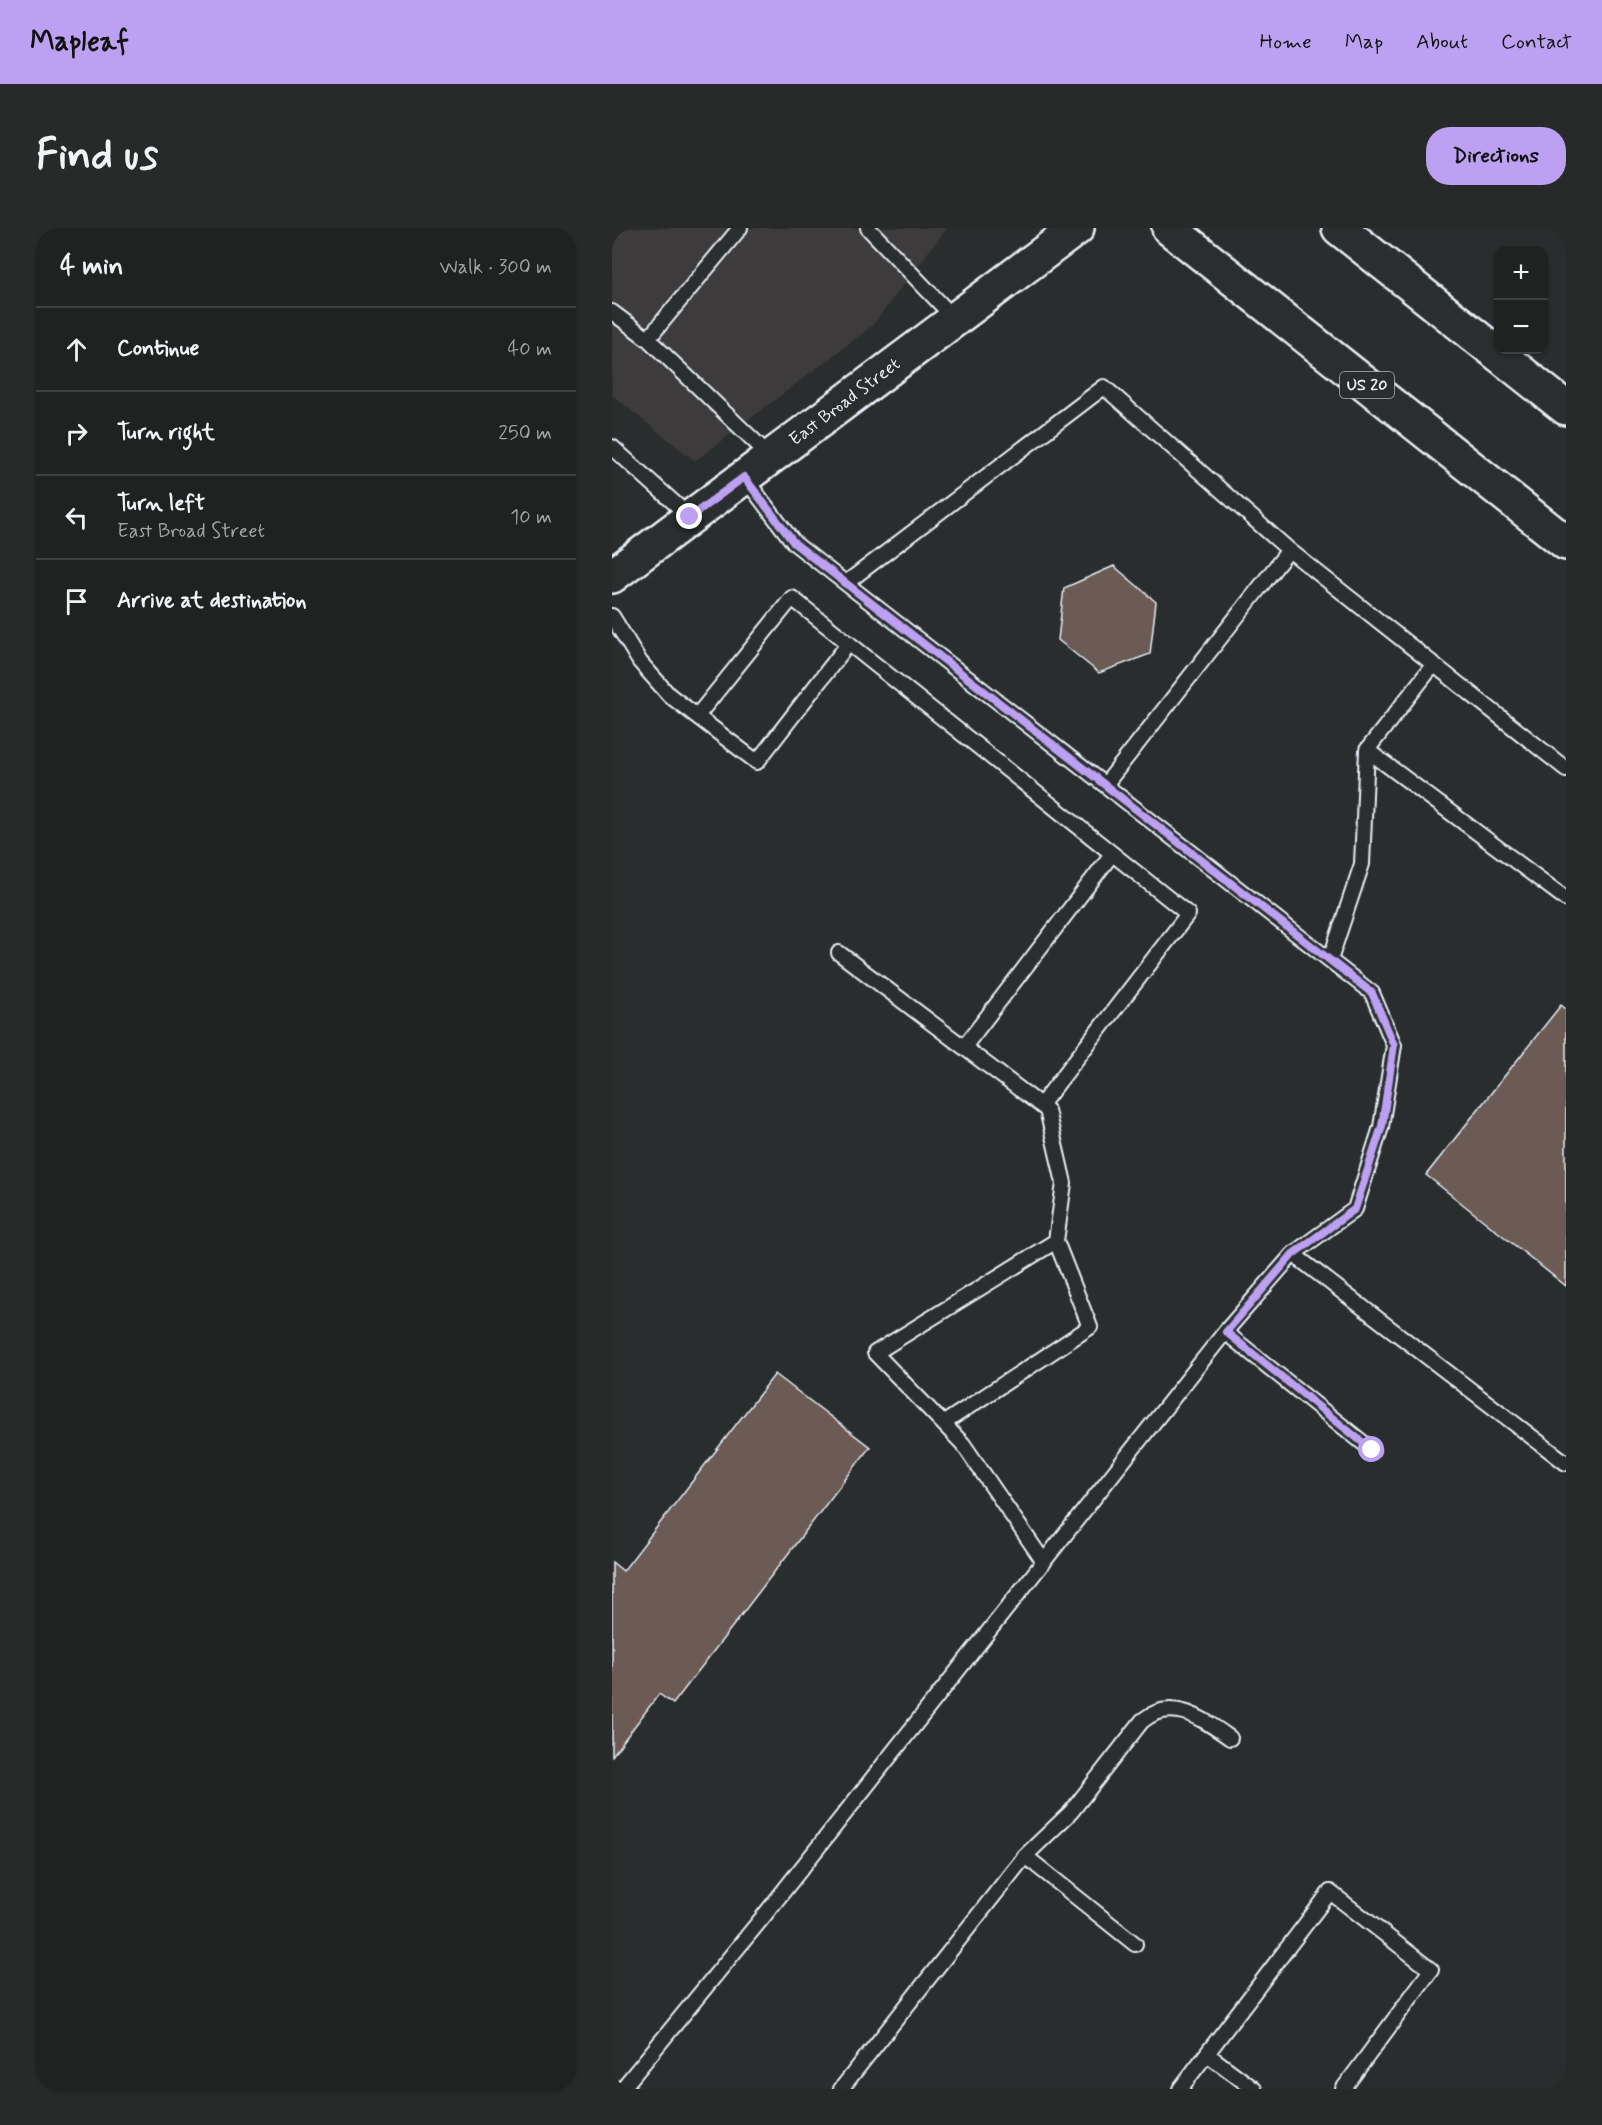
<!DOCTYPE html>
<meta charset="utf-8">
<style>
:root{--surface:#202222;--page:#282a2a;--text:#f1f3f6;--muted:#a2a4a5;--line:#3d3f40;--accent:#bca0f2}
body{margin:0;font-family:Mynerve,sans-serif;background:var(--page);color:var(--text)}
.controls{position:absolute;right:18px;top:18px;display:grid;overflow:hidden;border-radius:12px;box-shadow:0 2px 4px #0004}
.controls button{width:54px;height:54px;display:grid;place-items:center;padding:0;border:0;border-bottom:2px solid var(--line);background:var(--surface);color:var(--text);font:30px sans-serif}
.stop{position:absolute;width:18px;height:18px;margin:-14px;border:4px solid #bca0f2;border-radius:50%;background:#fff}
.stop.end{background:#bca0f2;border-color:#fff;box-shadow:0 2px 6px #0008}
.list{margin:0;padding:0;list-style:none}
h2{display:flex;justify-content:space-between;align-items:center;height:78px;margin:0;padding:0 24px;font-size:26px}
h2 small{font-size:20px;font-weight:400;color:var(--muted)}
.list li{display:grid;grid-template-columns:39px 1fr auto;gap:18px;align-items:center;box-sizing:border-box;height:84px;padding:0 24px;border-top:2px solid var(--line)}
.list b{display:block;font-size:22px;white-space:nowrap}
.list p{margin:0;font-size:20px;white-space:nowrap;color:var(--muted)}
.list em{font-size:20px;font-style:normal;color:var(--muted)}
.icon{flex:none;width:33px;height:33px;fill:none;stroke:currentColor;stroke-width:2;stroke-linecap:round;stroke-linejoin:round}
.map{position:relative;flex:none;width:954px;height:1861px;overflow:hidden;border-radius:24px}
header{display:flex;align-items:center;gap:36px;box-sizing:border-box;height:84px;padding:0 30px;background:var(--accent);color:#111}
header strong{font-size:28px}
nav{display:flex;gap:33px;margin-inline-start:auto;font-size:21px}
.intro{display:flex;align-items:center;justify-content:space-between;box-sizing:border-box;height:144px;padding:0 36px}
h1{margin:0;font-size:42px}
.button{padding:15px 27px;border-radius:24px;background:var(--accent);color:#111;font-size:21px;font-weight:700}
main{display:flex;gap:36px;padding:0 36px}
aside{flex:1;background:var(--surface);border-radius:24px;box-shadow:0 2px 4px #0004}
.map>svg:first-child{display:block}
.built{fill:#3e3a3a}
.building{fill:#6c5a55;stroke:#e8f1f8;stroke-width:1.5}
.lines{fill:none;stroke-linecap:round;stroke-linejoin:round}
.service-casing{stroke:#e8f1f8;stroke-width:18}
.tertiary-casing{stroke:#e8f1f8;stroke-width:38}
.trunk-casing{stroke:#e8f1f8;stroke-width:38}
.service{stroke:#2a2d2e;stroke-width:14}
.tertiary{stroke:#2a2d2e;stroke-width:33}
.trunk{stroke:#2a2d2e;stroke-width:33}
.route{stroke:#bca0f2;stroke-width:8}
.labels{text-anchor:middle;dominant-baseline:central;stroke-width:6;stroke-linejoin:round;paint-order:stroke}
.shield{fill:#2a2d2e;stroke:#afb6bb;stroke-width:1.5}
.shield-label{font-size:16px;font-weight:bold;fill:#e8f1f8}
.street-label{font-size:18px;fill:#e8f1f8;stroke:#2a2d2e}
</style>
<header>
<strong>Mapleaf</strong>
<nav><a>Home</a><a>Map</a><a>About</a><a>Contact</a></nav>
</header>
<div class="intro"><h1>Find us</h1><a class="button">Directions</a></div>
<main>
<aside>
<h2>4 min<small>Walk · 300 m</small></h2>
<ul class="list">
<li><svg class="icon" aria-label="ahead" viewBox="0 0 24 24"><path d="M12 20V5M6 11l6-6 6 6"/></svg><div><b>Continue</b></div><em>40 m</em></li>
<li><svg class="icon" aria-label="right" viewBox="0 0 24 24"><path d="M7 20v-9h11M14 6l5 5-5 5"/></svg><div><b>Turn right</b></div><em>250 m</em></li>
<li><svg class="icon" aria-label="left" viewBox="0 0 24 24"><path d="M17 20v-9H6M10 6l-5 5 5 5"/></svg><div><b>Turn left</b><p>East Broad Street</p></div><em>10 m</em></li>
<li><svg class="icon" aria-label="arrive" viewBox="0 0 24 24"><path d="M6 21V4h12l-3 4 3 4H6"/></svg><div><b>Arrive at destination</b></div></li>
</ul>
</aside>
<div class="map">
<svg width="954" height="1861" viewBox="0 0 954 1861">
<rect width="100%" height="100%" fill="#2a2d2e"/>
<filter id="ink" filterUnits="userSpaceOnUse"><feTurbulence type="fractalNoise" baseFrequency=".0167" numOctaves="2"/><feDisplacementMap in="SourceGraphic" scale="12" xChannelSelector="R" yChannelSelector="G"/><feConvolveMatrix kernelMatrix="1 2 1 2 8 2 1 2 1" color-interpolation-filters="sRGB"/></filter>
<g filter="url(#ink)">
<path class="built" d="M0 0H335L260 98 83 233 0 167Z"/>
<path class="building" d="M502 338 544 374 538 426 487 445 446 412 452 360Z
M949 777 954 781V1058L814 947Z
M163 1146 258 1219 61 1476 47 1466 0 1528V1334L11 1343Z"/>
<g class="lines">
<g class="service-casing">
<path id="service" d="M128 0 36 111 159 229
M256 0 343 91
M0 84 36 111
M0 219 78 289
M132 249 182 315 760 765 782 817 769 899 743 981 681 1026 613 1104 760 1222
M677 322 954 541
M234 355 492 159 677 322 493 557
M0 388 28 434 57 467 145 534 237 415
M822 436 755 522 954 671
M85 488 180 370 576 686 429 877
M227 725 435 882 452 955 444 1013 263 1125 351 1216 432 1334
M718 732 750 636 755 522
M352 819 500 626
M681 1026 954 1235
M332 1195 478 1099 444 1013
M413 1628 523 1716
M595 1826 642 1861
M10 1861 151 1689 613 1104
M229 1861 413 1628 459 1584 530 1493C560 1468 591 1491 618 1510
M568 1861 718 1664 819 1742 731 1861"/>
</g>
<g class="tertiary-casing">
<path id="tertiary" d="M0 348 465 0"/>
</g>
<g class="trunk-casing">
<path id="trunk" d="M557 0 954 315
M727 0 954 180"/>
</g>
<use href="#service" class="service"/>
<use href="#tertiary" class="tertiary"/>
<use href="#trunk" class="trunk"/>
</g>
</g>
<g class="lines" filter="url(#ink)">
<path class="route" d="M78 289 132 249 182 315 760 765 782 817 770 898 743 981 681 1026 614 1104 760 1222"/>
</g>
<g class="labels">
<rect class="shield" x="728" y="144" width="54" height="26" rx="4.5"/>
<g class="shield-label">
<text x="755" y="157">US 20</text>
</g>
<g class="street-label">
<text transform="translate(233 174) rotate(-37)">East Broad Street</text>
</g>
</g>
</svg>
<div class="controls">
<button>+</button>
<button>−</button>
</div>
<div class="stop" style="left:760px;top:1222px"></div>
<div class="stop end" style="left:78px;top:289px"></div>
</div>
</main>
